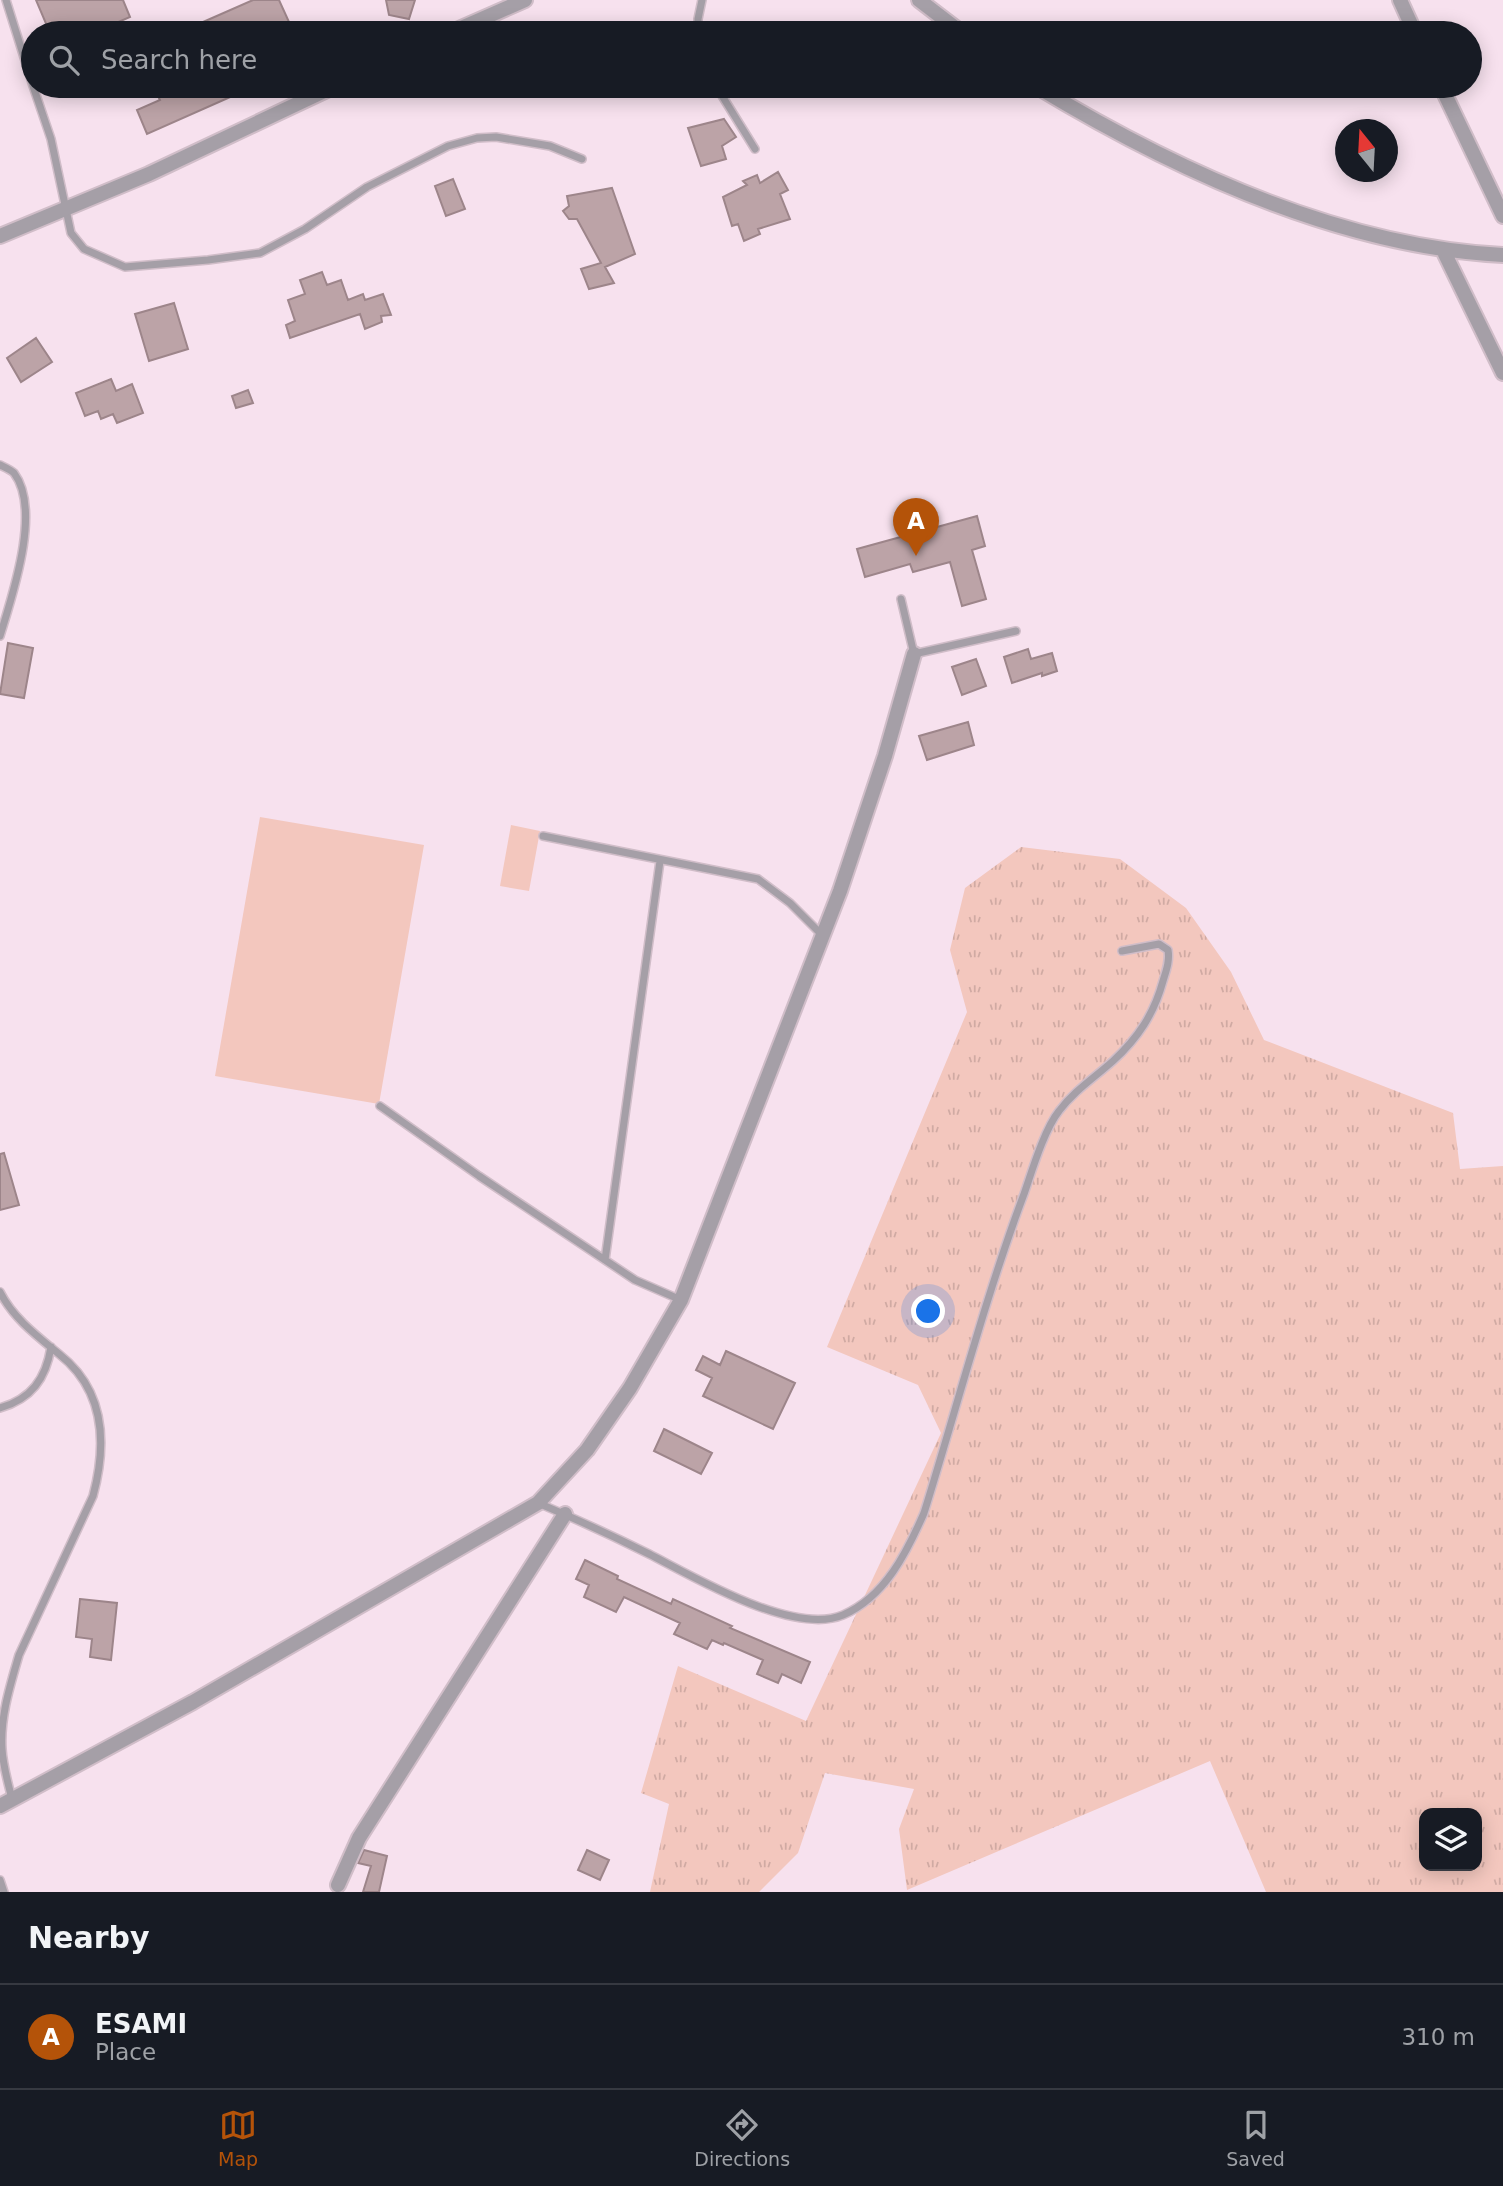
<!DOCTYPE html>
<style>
:root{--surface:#171b24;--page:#20242c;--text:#f1f3f6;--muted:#9ea1a6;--line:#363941;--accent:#b45309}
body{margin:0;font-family:"DejaVu Sans",sans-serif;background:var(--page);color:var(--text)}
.controls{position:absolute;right:21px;bottom:21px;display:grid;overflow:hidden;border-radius:14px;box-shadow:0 4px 18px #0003}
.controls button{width:63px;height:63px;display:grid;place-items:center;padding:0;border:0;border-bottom:2px solid var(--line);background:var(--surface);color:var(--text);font:35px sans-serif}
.compass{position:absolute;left:1335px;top:119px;width:63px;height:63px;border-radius:50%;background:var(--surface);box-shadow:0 4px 18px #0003;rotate:342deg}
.you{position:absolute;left:929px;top:1312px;width:24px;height:24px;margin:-18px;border:5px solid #fff;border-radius:50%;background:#1a73e8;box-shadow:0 0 0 10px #1a73e833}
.badge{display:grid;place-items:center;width:46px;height:46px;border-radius:50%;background:var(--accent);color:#fff;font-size:23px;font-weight:700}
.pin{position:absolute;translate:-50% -58px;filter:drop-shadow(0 2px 4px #0008)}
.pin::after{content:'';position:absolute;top:37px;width:24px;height:21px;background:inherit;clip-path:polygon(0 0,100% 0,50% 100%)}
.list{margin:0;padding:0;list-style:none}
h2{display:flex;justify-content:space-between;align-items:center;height:91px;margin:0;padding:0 28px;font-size:30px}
h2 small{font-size:23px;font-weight:400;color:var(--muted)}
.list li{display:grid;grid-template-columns:46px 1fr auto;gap:21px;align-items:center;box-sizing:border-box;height:105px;padding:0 28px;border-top:2px solid var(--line)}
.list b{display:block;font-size:26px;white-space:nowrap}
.list p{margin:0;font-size:23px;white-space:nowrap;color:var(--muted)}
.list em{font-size:23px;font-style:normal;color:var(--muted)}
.icon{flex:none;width:38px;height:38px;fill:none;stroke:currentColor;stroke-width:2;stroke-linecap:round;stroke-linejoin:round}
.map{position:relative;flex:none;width:1503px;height:1892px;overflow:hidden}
.search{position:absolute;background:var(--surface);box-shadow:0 4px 18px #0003;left:21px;right:21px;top:21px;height:77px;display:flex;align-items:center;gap:18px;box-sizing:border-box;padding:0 24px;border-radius:38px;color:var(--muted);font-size:26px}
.sheet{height:196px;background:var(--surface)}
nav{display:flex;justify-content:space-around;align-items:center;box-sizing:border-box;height:98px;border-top:2px solid var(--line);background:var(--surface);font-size:19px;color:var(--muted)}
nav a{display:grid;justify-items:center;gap:4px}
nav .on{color:var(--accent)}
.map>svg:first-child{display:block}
.grass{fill:url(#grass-tufts);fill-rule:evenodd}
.pitch{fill:#f3c7be}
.building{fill:#bca3a7;stroke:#9d858a;stroke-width:2}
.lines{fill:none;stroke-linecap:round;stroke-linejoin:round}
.service-casing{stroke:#d0bdc8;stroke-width:10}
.minor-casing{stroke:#d0bdc8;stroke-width:18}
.service{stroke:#a59fa7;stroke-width:7}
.minor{stroke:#a59fa7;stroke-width:14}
</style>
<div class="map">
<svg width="1503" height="1892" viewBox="0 0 1503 1892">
<defs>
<pattern id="grass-tufts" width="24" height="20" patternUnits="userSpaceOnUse" patternTransform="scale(1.75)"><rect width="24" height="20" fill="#f3c7be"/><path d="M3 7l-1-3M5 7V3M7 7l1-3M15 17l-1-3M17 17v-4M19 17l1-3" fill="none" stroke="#d0aaa3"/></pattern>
</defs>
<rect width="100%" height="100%" fill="#f7e1ee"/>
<path class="grass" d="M1021 847 1120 859 1186 908 1231 972 1264 1040 1453 1113 1460 1169 1503 1166V1892H1266L1210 1761 907 1890 899 1829 914 1789 825 1773 798 1853 759 1892H650L669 1804 641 1793 678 1666 806 1721 941 1433 918 1385 827 1347 967 1012 950 950 965 888ZM1424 1813H1477V1866H1424Z"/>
<path class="pitch" d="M260 817 424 845 379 1104 215 1076Z
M511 825 540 831 529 891 500 886Z"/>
<path class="building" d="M36 0H123L130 17 93 33H50Z
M253 0H279L294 33H178Z
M386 0H415L409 19 389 15Z
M153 86H255L147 134 137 110 160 100Z
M724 119 736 137 722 146 726 159 701 166 688 128Z
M778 172 788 190 780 194 790 219 758 229 760 234 744 241 738 224 732 226 723 197 747 185 743 181 757 175 760 183Z
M453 179 465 209 446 216 435 186Z
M612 188 635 254 605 267 614 283 589 289 581 269 601 263 577 219H569L563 211 569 206 567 196Z
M322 272 327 285 341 280 348 300 363 294 365 300 383 294 391 315 381 316 382 322 365 329 360 314 290 338 286 325 295 321 288 300 305 294 300 280Z
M174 303 188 349 149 361 135 314Z
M36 338 52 362 21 382 7 358Z
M111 379 116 391 132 384 143 413 117 423 113 414 101 419 98 411 85 416 76 393Z
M248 390 253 403 236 408 232 396Z
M977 516 985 546 972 550 986 599 962 606 950 562 913 572 910 564 865 577 857 549Z
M8 643 33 648 24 698 0 694Z
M1028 649 1031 659 1052 653 1057 671 1042 676V673L1012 683 1004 657Z
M976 659 986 686 962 695 952 667Z
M968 722 974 745 927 760 919 736Z
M4 1153 19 1205 0 1210V1154Z
M726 1351 795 1383 773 1429 703 1396 712 1378 696 1370 703 1356 720 1365Z
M664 1429 712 1453 701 1474 654 1451Z
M585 1560 618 1576 617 1579 671 1604 673 1599 732 1626 730 1628 810 1662 801 1683 782 1674 778 1683 757 1674 763 1660 724 1643 723 1645 712 1640 707 1649 674 1634 680 1623 624 1597 616 1612 584 1597 589 1585 576 1579Z
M80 1599 117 1603 111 1660 90 1657 92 1639 76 1637Z
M364 1850 387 1856 379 1892H363L371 1866 358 1863Z
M587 1850 609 1860 600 1880 578 1870Z"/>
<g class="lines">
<g class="service-casing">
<path id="service" d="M6 0 33 86
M698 33V19L702 0
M33 86 51 139 71 233 84 249 125 267 208 260 260 253 305 229 367 187 448 146 477 138 496 137 550 146 582 159
M716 86 755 149
M0 465C4 467 11 470 14 473 42 510 12 596 0 636
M901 599 914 654 1016 631
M543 836 758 879 790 903 823 936
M380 1106 479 1176 635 1280 681 1300
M605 1260 660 861
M0 1292C13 1318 37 1336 59 1354 105 1390 107 1444 93 1496L19 1655C10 1686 0 1717 2 1749 3 1766 8 1783 12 1799
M0 1408C31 1399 46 1379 51 1347
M538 1503C576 1519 613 1536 649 1554 694 1577 793 1636 843 1615 885 1597 907 1552 924 1513 957 1407 985 1298 1024 1194 1032 1171 1044 1130 1059 1111 1074 1091 1094 1078 1113 1061 1138 1038 1154 1014 1163 981 1166 971 1170 961 1168 950L1159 944 1122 951
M0 1880 4 1892"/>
</g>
<g class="minor-casing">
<path id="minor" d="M919 0 962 33
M1400 0 1415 33
M450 33 525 0
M1036 86C1173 169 1340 247 1503 255
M1441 86 1503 216
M0 236 149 174 335 86
M1443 250 1503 373
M0 1806 193 1702 538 1503 587 1450 630 1388 681 1300 840 891 885 756 914 654
M338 1885 359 1838 565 1514"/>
</g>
<use href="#service" class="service"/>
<use href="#minor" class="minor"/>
</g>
</svg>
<div class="controls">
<button><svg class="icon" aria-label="layers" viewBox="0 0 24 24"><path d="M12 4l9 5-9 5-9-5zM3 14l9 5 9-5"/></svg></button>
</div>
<svg class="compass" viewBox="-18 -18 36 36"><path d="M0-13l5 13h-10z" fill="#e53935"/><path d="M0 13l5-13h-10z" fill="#9ea1a6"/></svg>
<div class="you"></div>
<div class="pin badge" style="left:916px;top:556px">A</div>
<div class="search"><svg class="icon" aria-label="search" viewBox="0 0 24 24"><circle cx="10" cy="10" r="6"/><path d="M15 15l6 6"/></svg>Search here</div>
</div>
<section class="sheet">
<h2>Nearby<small></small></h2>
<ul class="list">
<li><span class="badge">A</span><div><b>ESAMI</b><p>Place</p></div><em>310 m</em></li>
</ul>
</section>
<nav>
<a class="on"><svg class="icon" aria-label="map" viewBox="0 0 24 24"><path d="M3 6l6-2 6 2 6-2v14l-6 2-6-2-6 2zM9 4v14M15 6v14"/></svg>Map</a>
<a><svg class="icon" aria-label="directions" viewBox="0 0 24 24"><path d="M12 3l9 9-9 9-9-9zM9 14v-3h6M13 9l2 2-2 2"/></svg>Directions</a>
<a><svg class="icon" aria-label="saved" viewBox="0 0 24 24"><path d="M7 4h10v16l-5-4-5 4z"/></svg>Saved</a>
</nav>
